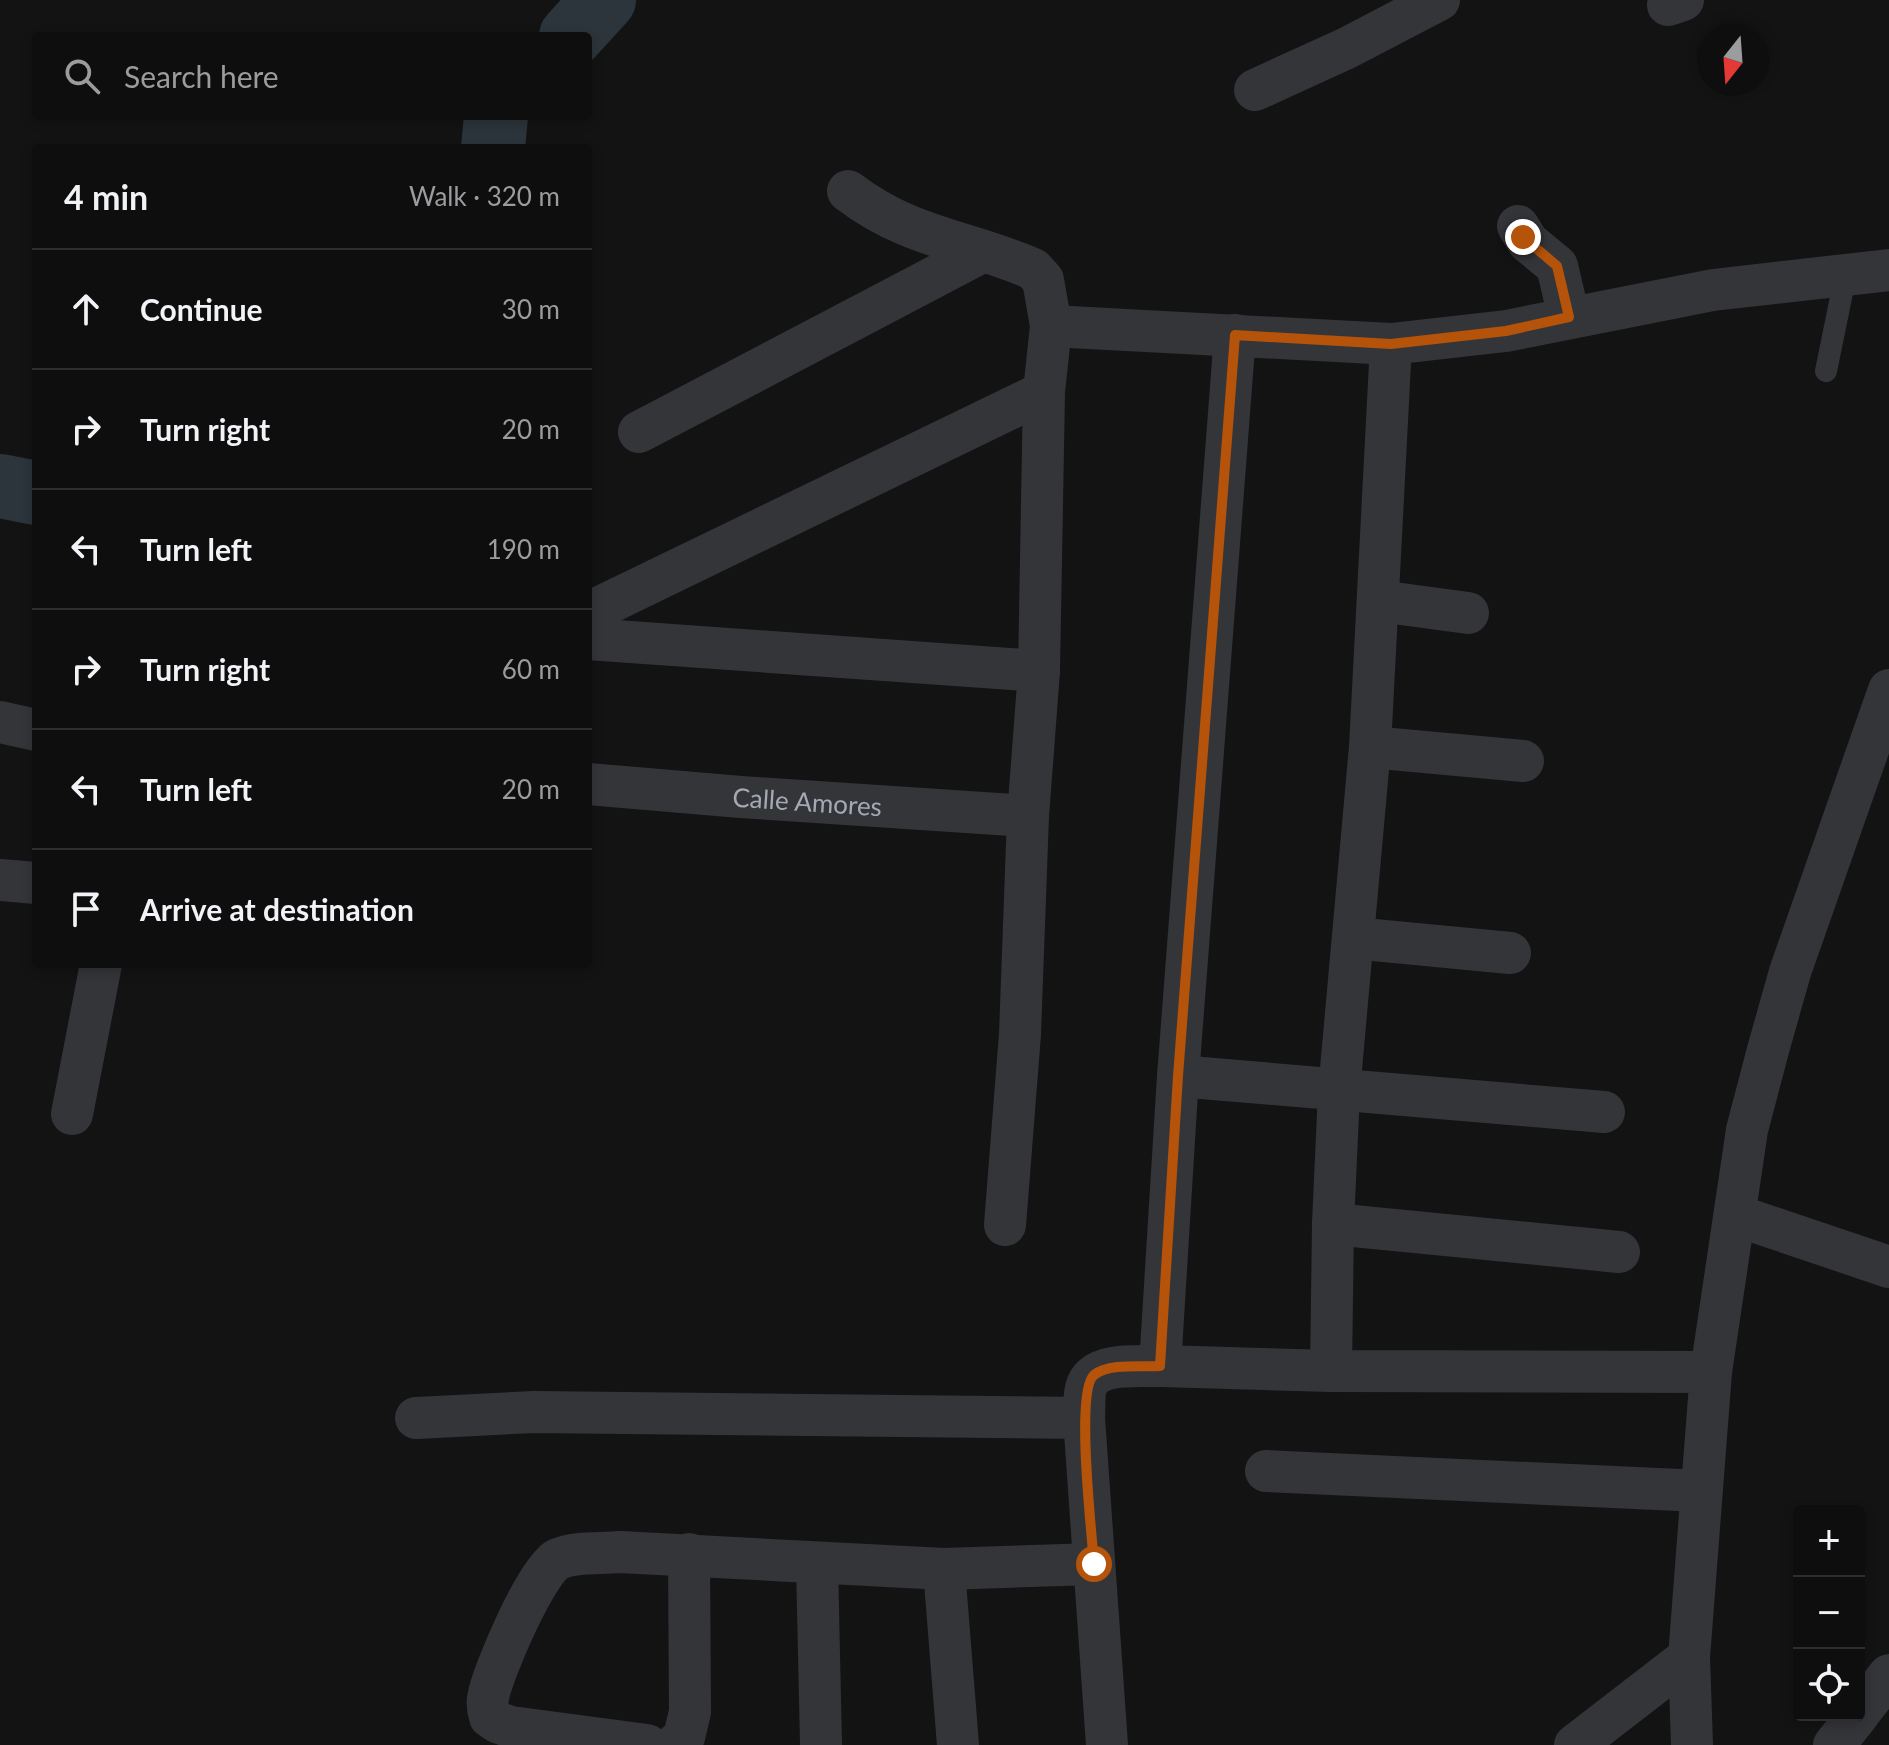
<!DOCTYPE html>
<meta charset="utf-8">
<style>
:root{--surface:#0e0e0f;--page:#1c1c1d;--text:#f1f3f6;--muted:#9b9c9e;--line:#2e2e2f}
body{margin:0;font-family:Lato,sans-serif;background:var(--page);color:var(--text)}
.controls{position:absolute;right:24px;bottom:24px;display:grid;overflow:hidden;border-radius:8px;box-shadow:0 4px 12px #0003}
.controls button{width:72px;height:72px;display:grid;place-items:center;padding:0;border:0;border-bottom:2px solid var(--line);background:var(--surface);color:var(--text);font:40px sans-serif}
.compass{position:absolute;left:1697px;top:24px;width:72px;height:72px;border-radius:50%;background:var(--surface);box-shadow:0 4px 12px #0003;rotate:197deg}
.stop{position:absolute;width:24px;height:24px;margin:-18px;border:6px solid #b45309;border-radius:50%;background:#fff}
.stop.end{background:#b45309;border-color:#fff;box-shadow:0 2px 8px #0008}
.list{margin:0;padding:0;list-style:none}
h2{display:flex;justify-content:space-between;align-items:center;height:104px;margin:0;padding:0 32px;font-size:34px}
h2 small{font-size:26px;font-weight:400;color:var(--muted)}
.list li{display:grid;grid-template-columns:52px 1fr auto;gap:24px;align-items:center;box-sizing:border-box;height:120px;padding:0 32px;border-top:2px solid var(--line)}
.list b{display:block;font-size:30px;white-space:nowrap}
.list em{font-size:26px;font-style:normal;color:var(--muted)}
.icon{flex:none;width:44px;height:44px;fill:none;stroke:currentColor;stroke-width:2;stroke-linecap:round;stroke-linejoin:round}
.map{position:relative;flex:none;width:1889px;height:1745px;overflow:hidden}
.search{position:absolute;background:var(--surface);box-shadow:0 4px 12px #0003;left:32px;top:32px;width:560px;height:88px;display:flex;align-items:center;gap:20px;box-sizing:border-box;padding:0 28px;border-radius:8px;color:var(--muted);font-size:30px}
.panel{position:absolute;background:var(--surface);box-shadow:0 4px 12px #0003;left:32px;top:144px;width:560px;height:824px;border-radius:8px}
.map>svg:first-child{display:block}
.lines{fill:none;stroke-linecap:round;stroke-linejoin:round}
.river{stroke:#2c353c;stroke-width:64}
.service{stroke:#343539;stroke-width:22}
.minor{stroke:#343539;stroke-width:42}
.route{stroke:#b45309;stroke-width:10}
.labels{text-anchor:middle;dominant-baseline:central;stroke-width:6;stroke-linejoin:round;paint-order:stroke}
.street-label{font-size:26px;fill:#a5a9b4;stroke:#0e0e0f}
</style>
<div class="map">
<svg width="1889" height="1745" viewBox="0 0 1889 1745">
<rect width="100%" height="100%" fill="#131314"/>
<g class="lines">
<path class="river" d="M571 36 604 0
M493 148 496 116
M0 486 36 493"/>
<path class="service" d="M1826 371 1846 273"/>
<g class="minor">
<path d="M1668 5 1683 0"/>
<path d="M1255 90 1347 48 1439 0"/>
<path d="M848 191C909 238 966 240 1033 269L1043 280 1051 326 1044 392 1039 671 1028 816 1020 1034 1005 1225"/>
<path d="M1518 226 1528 242 1557 266 1569 317"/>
<path d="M1051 326 1391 344 1506 331 1713 290 1889 270"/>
<path d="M1235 335 1178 1076 1160 1366 1331 1371 1711 1372 1689 1657 1575 1745"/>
<path d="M639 432 984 251"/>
<path d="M1379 601 1468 613"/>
<path d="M588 613 1044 392"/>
<path d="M588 639 1039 671"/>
<path d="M0 722 36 730"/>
<path d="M1370 747 1523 761"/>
<path id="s1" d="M588 784 741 797 1028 816"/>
<path d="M0 880 36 883"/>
<path d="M1353 938 1510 953"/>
<path d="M1178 1076 1604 1112"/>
<path d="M72 1114 101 964"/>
<path d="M1735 1215 1889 1267"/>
<path d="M1333 1224 1619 1252"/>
<path d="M1331 1371 1333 1224 1339 1091 1370 747 1391 344"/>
<path d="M1711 1372 1747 1130 1768 1050 1790 972 1889 690"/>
<path d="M416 1418 534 1412 1084 1418C1085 1408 1083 1394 1087 1385 1097 1361 1140 1367 1160 1366"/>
<path d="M1084 1418 1107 1745"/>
<path d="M1266 1471 1701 1491"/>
<path d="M817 1564 821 1744"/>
<path d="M944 1569 958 1745"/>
<path d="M1689 1657 1692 1745"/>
<path d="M1859 1713 1889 1675"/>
<path d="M647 1745 511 1727 497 1722 490 1717C488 1711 487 1705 488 1698 492 1673 537 1569 558 1559 576 1551 601 1554 620 1552L944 1569 1094 1564"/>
<path d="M675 1745 684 1737 690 1712 689 1554"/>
<path d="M1834 1745 1858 1715"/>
</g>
</g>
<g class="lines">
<path class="route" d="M1094 1564C1092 1534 1075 1391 1094 1375 1109 1363 1142 1367 1160 1366L1178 1076 1235 335 1391 344 1506 331 1569 317 1557 266 1523 237"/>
</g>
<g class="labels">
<g class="street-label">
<text stroke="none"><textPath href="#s1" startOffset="220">Calle Amores</textPath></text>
</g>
</g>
</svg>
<div class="controls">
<button>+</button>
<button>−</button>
<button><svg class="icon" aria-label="locate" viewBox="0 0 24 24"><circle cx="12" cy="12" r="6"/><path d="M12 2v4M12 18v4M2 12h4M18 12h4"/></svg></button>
</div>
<svg class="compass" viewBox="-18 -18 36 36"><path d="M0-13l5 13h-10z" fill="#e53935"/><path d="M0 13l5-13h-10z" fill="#9b9c9e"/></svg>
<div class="stop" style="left:1094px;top:1564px"></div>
<div class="stop end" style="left:1523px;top:237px"></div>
<div class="search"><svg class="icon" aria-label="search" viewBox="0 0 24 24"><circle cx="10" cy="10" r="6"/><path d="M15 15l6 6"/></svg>Search here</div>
<section class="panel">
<h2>4 min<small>Walk · 320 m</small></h2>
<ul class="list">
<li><svg class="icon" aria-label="ahead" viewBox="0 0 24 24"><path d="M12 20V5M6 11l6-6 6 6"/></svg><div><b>Continue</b></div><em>30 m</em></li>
<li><svg class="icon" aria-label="right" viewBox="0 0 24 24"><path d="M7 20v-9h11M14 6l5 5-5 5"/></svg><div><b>Turn right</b></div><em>20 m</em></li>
<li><svg class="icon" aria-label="left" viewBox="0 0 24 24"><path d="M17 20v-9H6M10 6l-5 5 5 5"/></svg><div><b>Turn left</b></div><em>190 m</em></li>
<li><svg class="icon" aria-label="right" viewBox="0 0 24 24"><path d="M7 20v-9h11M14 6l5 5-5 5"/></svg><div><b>Turn right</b></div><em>60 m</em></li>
<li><svg class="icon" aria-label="left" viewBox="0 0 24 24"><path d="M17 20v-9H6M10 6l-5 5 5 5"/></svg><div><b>Turn left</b></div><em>20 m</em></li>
<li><svg class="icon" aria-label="arrive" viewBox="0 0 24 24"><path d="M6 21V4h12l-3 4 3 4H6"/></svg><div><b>Arrive at destination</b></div></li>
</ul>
</section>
</div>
